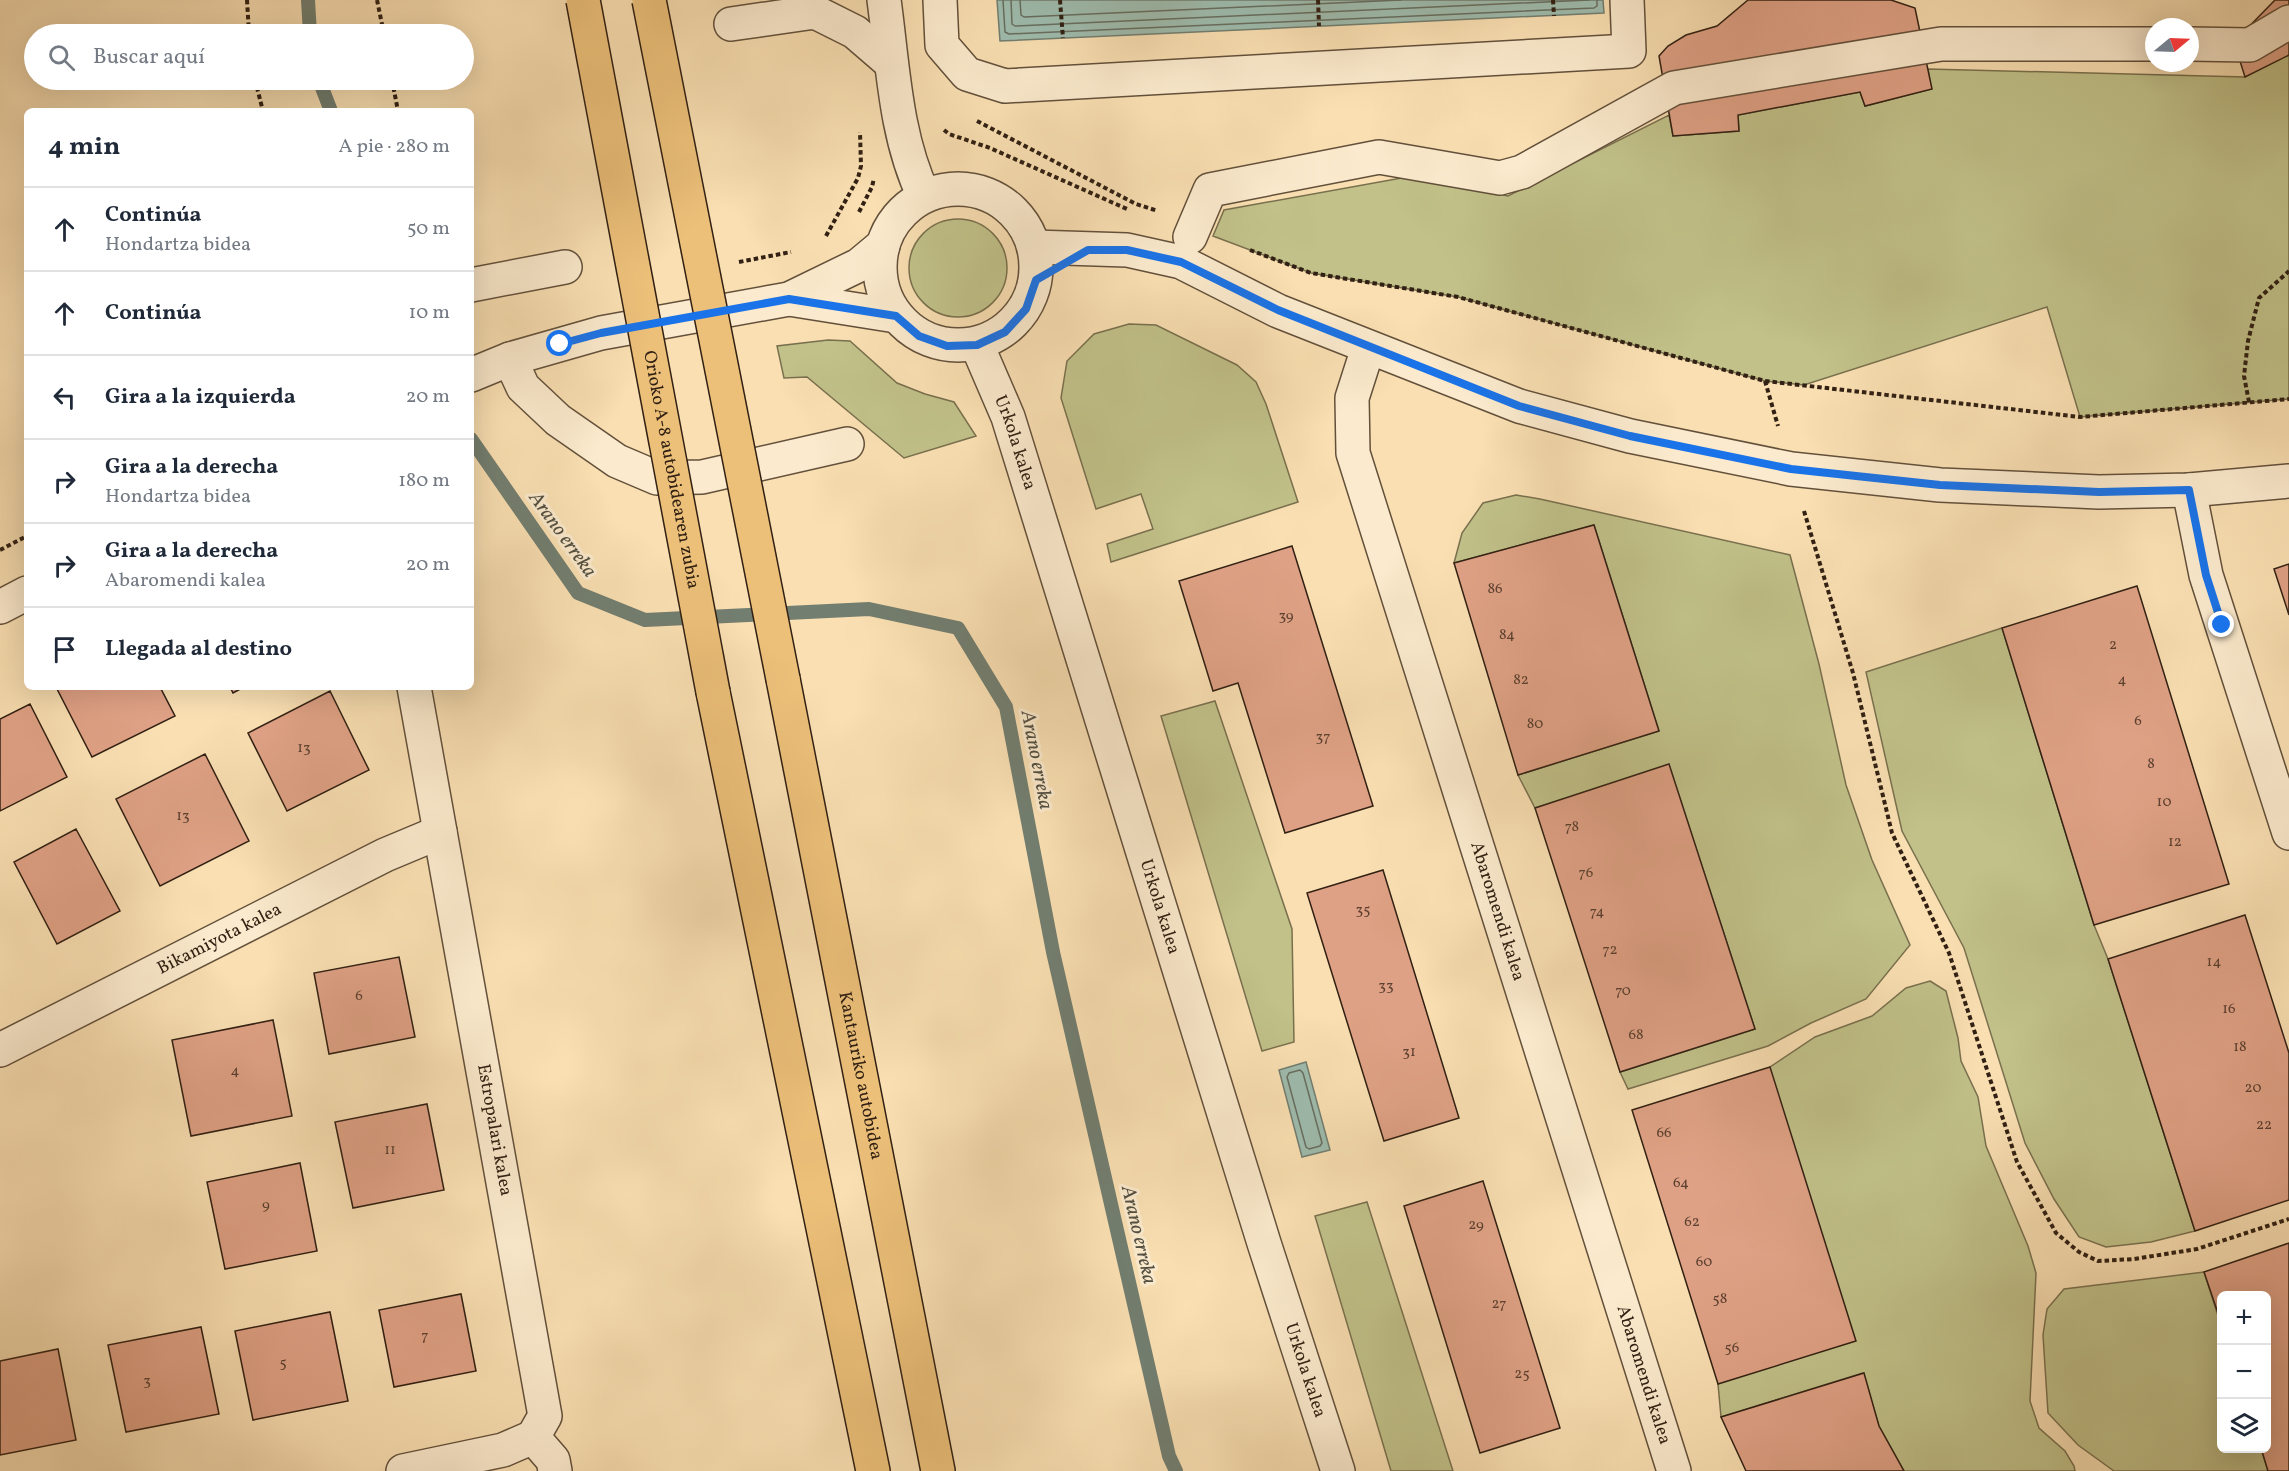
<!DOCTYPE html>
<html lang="es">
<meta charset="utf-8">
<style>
:root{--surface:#fff;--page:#f6f6f7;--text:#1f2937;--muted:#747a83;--line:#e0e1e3}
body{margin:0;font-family:Vollkorn,serif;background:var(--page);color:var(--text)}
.controls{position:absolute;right:18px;bottom:18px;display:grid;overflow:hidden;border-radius:9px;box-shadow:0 6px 24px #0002}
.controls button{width:54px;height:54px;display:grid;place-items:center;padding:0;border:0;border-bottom:2px solid var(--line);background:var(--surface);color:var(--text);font:30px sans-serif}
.compass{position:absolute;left:2145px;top:18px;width:54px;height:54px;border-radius:50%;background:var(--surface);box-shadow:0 6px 24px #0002;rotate:71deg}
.stop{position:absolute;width:18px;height:18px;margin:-14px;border:4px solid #1a73e8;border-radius:50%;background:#fff}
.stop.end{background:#1a73e8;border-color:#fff;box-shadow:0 2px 6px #0008}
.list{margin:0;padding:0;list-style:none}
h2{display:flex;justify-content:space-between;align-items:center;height:78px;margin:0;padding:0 24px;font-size:26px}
h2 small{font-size:20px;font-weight:400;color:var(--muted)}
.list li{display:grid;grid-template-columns:39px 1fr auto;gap:18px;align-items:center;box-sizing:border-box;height:84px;padding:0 24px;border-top:2px solid var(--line)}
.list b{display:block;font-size:22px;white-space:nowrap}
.list p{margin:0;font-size:20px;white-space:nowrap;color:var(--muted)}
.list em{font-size:20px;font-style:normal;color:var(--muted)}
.icon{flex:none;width:33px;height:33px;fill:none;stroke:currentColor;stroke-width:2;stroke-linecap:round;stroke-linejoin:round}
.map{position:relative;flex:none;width:2289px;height:1471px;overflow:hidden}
.search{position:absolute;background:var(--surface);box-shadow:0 6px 24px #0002;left:24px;top:24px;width:450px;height:66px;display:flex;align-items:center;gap:15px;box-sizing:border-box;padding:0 21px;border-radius:33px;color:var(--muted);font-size:22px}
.panel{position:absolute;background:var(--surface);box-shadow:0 6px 24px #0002;left:24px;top:108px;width:450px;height:582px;border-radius:9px}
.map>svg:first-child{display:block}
.green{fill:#c1c189;stroke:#79704e;stroke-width:1.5}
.water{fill:#9ebcae;stroke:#727e70;stroke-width:1.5}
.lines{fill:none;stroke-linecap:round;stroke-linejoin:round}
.shore{stroke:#686e60;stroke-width:1.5}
.stream{stroke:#727e70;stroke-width:14}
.building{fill:#dfa185;stroke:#312013;stroke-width:1.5}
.minor-casing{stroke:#63503b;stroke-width:36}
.highway-casing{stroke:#312013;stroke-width:36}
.path{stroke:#312013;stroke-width:4;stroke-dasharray:4.5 3;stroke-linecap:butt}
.minor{stroke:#fbeacd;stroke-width:33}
.highway{stroke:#ecc079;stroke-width:33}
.highway-bridge-casing{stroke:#312013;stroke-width:36;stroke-linecap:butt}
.highway-bridge{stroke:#ecc079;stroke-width:33}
.route{stroke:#1a73e8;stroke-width:8}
.labels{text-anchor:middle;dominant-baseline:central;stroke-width:6;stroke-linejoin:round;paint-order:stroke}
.number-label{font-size:15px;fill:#5c4030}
.street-label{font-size:18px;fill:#312013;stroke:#fbeacd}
.water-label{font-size:20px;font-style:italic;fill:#524f42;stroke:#fbeacd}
</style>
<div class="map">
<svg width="2289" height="1471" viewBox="0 0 2289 1471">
<rect width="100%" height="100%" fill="#f9dfb2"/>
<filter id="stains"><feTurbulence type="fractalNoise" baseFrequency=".00333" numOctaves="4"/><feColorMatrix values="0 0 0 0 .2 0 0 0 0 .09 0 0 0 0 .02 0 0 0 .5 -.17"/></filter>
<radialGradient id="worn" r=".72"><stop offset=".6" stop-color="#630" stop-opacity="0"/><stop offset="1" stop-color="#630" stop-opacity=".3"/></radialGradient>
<path class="green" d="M2289 55V399L2080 417 2047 307 1804 385 1765 381 1458 297 1311 273 1213 236 1224 210 1407 177 1508 196 1669 115 1673 136 1739 131 1738 115 1860 92 1865 106 1931 89 1928 69 2245 77Z
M909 268a49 49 0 1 1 98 0a49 49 0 1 1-98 0Z
M1129 324 1156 325 1237 365 1256 382 1266 404 1298 502 1111 562 1107 544 1153 529 1141 494 1096 509 1061 398 1067 361 1094 334Z
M828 340 850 341 897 383 925 394 954 402 976 436 904 458 807 377 784 378 777 346Z
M1516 495 1540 499 1790 555 1819 664 1846 785 1872 860 1910 945 1866 999 1811 1023 1768 1046 1628 1089 1620 1072 1755 1029 1669 765 1535 808 1518 775 1659 731 1594 525 1454 563 1462 533 1483 503Z
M2002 628 2094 925 2108 959 2195 1231 2151 1242 2106 1247 2079 1237 2054 1199 2025 1143 1964 948 1902 831 1866 672Z
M1215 701 1292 929 1294 1042 1262 1051 1161 716Z
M1930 981 1946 991 1958 1038 1961 1061 1978 1097 1986 1146 2028 1246 2036 1273 2030 1401 2039 1428 2065 1451 2074 1466 2075 1471H1904L1879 1426 1863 1373 1721 1417 1718 1384 1770 1067 1815 1037 1872 1016 1906 988Z
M1367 1202 1453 1471H1391L1315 1216Z
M2204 1272 2221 1325 2222 1448 2261 1449 2268 1471H2114L2078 1445 2048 1413 2043 1335 2047 1309 2064 1289Z"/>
<path class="water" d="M997 0H1603L1604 13 1000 41Z
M1306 1062 1330 1150 1302 1157 1279 1070Z"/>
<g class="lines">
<path class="shore" d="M1003 0 1005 32 1009 34 1594 8 1597 6V0
M1011 0 1012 24 1015 26 1589 0
M1020 0 1021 15 1024 17 1401 0
M1300 1070 1303 1073 1322 1143 1320 1146 1309 1149 1306 1147 1287 1077 1289 1073Z"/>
<path class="stream" d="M308 0 310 34
M319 80 331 111
M471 439 578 593 645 620 869 609 958 628 1006 707 1053 952 1169 1456 1176 1471"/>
</g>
<path class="building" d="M1748 0H1891L1915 8 1932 89 1865 106 1860 92 1738 115 1739 131 1673 136 1659 56 1668 46 1686 35 1717 26Z
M2275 0H2289V55L2245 77 2234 42Z
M1594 525 1659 731 1518 775 1454 563Z
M1292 546 1373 806 1285 833 1238 683 1213 691 1179 581Z
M2289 564V615L2274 569Z
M2137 586 2229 884 2094 925 2002 628Z
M56 687H160L175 716 92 757Z
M230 687H244L233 693Z
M330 691 369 770 287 811 248 733Z
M30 704 67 777 0 811V719Z
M205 754 249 841 160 886 116 799Z
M1669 764 1755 1029 1620 1072 1535 808Z
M76 829 120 911 57 944 14 862Z
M1383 870 1459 1118 1384 1141 1307 893Z
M2245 915 2289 1053V1200L2195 1231 2108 959Z
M399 957 415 1037 329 1054 314 973Z
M273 1020 292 1116 191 1136 172 1040Z
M1770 1067 1856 1341 1718 1384 1632 1110Z
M427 1104 444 1190 353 1208 335 1122Z
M300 1163 317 1251 225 1269 207 1182Z
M1483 1181 1560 1428 1480 1453 1404 1206Z
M2289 1243V1471H2268L2261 1448H2266V1296H2222V1325L2204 1272Z
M461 1294 476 1371 394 1387 379 1310Z
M330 1312 348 1401 253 1420 235 1331Z
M201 1327 219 1414 126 1432 108 1345Z
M58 1349 76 1440 0 1455V1361Z
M1864 1373 1879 1426 1904 1471H1746L1721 1417Z"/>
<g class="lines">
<g class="minor-casing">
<g id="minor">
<path d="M884 0C893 65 895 136 924 196"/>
<path d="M940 0 942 45 967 74 1005 86 1629 51 1627 0"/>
<path d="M731 24 815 12 855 32 891 63"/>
<path d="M2190 44 2250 45 2289 22"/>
<circle cx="958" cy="267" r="78"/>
<path d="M1190 237 1210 190 1379 157 1500 178 1522 172 1674 88 1941 44H2154"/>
<path d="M1034 247 1127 250 1181 262 1278 311 1519 406 1630 436 1791 469 1940 485 2099 492 2189 490 2289 481"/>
<path d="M471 285 565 267"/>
<path d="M789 299 896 316"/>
<path id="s1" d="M977 345 1008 417 1264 1243 1338 1471"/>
<path id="s2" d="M1368 348 1352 398 1353 453 1674 1471"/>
<path d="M510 359 523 387 558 420 617 461 657 478 702 477 847 444"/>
<path d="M471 375 510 359 601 333 789 299 859 265 883 245"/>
<path d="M2189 490 2206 575 2289 833"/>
<path d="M0 607 27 593"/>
<path id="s3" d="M0 1050 385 855 440 832"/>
<path d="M533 1437 553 1460 555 1471"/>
<path d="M403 1471 503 1450 533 1437 545 1416 414 687"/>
</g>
</g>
<g class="highway-casing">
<g id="highway">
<path id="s4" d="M783 679 938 1471"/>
<path d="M713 692 873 1471"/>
</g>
</g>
<path class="path" d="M247 0 249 34
M377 0 384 34
M1060 0 1063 38
M1318 0 1319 26
M1553 0 1554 16
M255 80 263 111
M392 80 398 111
M977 121 1136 204 1158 211
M944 130 949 134 990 148 1127 209
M859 212 872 187 874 178
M826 236 858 178 861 166 860 132
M1250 250 1311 273 1458 297 1765 381 2080 417 2289 399
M739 262 791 252
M1765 381 1778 426
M2249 402 2244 376 2248 341 2259 298 2289 271
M1804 511 1853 673 1892 833 1949 953 2017 1162 2056 1233 2079 1252 2098 1261 2134 1259 2197 1249 2289 1219
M0 550 27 536"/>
<use href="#minor" class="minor"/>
<use href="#highway" class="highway"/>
<g class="highway-bridge-casing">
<g id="highway-bridge">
<path id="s5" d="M583 0 713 692"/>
<path d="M649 0 783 679"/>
</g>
</g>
<use href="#highway-bridge" class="highway-bridge"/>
</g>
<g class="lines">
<path class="route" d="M560 344 601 333 789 299 896 316 919 336 947 346 977 345 1005 332 1026 309 1036 280 1088 250H1127L1181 262 1278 310 1519 406 1630 436 1791 469 1940 485 2099 492 2189 490 2206 575 2222 625"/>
</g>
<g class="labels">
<g class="number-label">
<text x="1495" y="589">86</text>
<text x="1286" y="616">39</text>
<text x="1507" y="635">84</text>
<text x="2113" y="645">2</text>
<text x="1521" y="680">82</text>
<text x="2122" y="680">4</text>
<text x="2138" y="721">6</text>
<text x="1535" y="724">80</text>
<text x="1323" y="737">37</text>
<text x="304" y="748">13</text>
<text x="2151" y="764">8</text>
<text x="2164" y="802">10</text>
<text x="183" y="816">13</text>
<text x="1572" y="827">78</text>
<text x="2175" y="842">12</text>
<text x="1586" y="873">76</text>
<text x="1363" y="910">35</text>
<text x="1597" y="912">74</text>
<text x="1610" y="950">72</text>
<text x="2214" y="962">14</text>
<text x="1386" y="986">33</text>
<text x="1623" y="991">70</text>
<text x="359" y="996">6</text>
<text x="2229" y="1009">16</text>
<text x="1636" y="1035">68</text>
<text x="2240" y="1047">18</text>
<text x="1409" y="1052">31</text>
<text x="235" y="1071">4</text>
<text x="2253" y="1088">20</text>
<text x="2264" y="1125">22</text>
<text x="1664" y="1133">66</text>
<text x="390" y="1150">11</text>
<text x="1681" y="1183">64</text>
<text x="266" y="1205">9</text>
<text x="1692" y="1222">62</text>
<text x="1476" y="1225">29</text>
<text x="1704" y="1262">60</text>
<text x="1720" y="1299">58</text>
<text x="1499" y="1304">27</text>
<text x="425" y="1336">7</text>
<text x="1732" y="1348">56</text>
<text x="283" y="1363">5</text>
<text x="1522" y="1374">25</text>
<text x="147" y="1381">3</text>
</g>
<g class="street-label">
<text stroke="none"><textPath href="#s1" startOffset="105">Urkola kalea</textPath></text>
<text stroke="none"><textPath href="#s5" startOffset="478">Orioko A-8 autobidearen zubia</textPath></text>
<text stroke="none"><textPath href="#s1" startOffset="591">Urkola kalea</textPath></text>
<text stroke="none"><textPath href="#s2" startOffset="588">Abaromendi kalea</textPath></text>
<text stroke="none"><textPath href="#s3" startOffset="246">Bikamiyota kalea</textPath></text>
<text stroke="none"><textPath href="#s4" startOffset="404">Kantauriko autobidea</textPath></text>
<text transform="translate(494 1130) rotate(80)">Estropalari kalea</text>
<text stroke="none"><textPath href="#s1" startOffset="1077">Urkola kalea</textPath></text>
<text stroke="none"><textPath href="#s2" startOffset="1074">Abaromendi kalea</textPath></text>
</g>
<g class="water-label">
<text transform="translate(562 535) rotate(54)">Arano erreka</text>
<text transform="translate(1036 760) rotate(79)">Arano erreka</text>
<text transform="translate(1138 1235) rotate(77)">Arano erreka</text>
</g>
</g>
<rect width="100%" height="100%" filter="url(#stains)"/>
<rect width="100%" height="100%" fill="url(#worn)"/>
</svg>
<div class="controls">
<button>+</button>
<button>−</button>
<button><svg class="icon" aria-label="layers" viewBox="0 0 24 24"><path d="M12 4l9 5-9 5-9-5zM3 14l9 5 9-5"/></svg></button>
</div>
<svg class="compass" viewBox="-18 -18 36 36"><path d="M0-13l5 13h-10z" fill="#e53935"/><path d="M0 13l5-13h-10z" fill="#747a83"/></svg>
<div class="stop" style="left:560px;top:344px"></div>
<div class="stop end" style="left:2222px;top:625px"></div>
<div class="search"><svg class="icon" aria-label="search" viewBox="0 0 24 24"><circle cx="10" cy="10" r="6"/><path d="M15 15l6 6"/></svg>Buscar aquí</div>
<section class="panel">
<h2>4 min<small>A pie · 280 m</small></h2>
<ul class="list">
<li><svg class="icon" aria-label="ahead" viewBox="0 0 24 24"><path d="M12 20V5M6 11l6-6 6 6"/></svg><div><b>Continúa</b><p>Hondartza bidea</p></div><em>50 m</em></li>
<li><svg class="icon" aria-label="ahead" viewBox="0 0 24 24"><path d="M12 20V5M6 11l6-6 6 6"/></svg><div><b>Continúa</b></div><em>10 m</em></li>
<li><svg class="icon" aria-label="left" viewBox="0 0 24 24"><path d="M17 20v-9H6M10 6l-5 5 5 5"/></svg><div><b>Gira a la izquierda</b></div><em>20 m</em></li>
<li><svg class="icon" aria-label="right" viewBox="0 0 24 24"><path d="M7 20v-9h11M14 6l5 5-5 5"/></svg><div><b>Gira a la derecha</b><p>Hondartza bidea</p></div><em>180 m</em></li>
<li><svg class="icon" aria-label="right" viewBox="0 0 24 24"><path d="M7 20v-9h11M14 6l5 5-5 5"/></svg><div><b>Gira a la derecha</b><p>Abaromendi kalea</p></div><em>20 m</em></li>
<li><svg class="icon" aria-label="arrive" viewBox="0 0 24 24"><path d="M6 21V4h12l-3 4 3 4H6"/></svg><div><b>Llegada al destino</b></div></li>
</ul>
</section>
</div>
